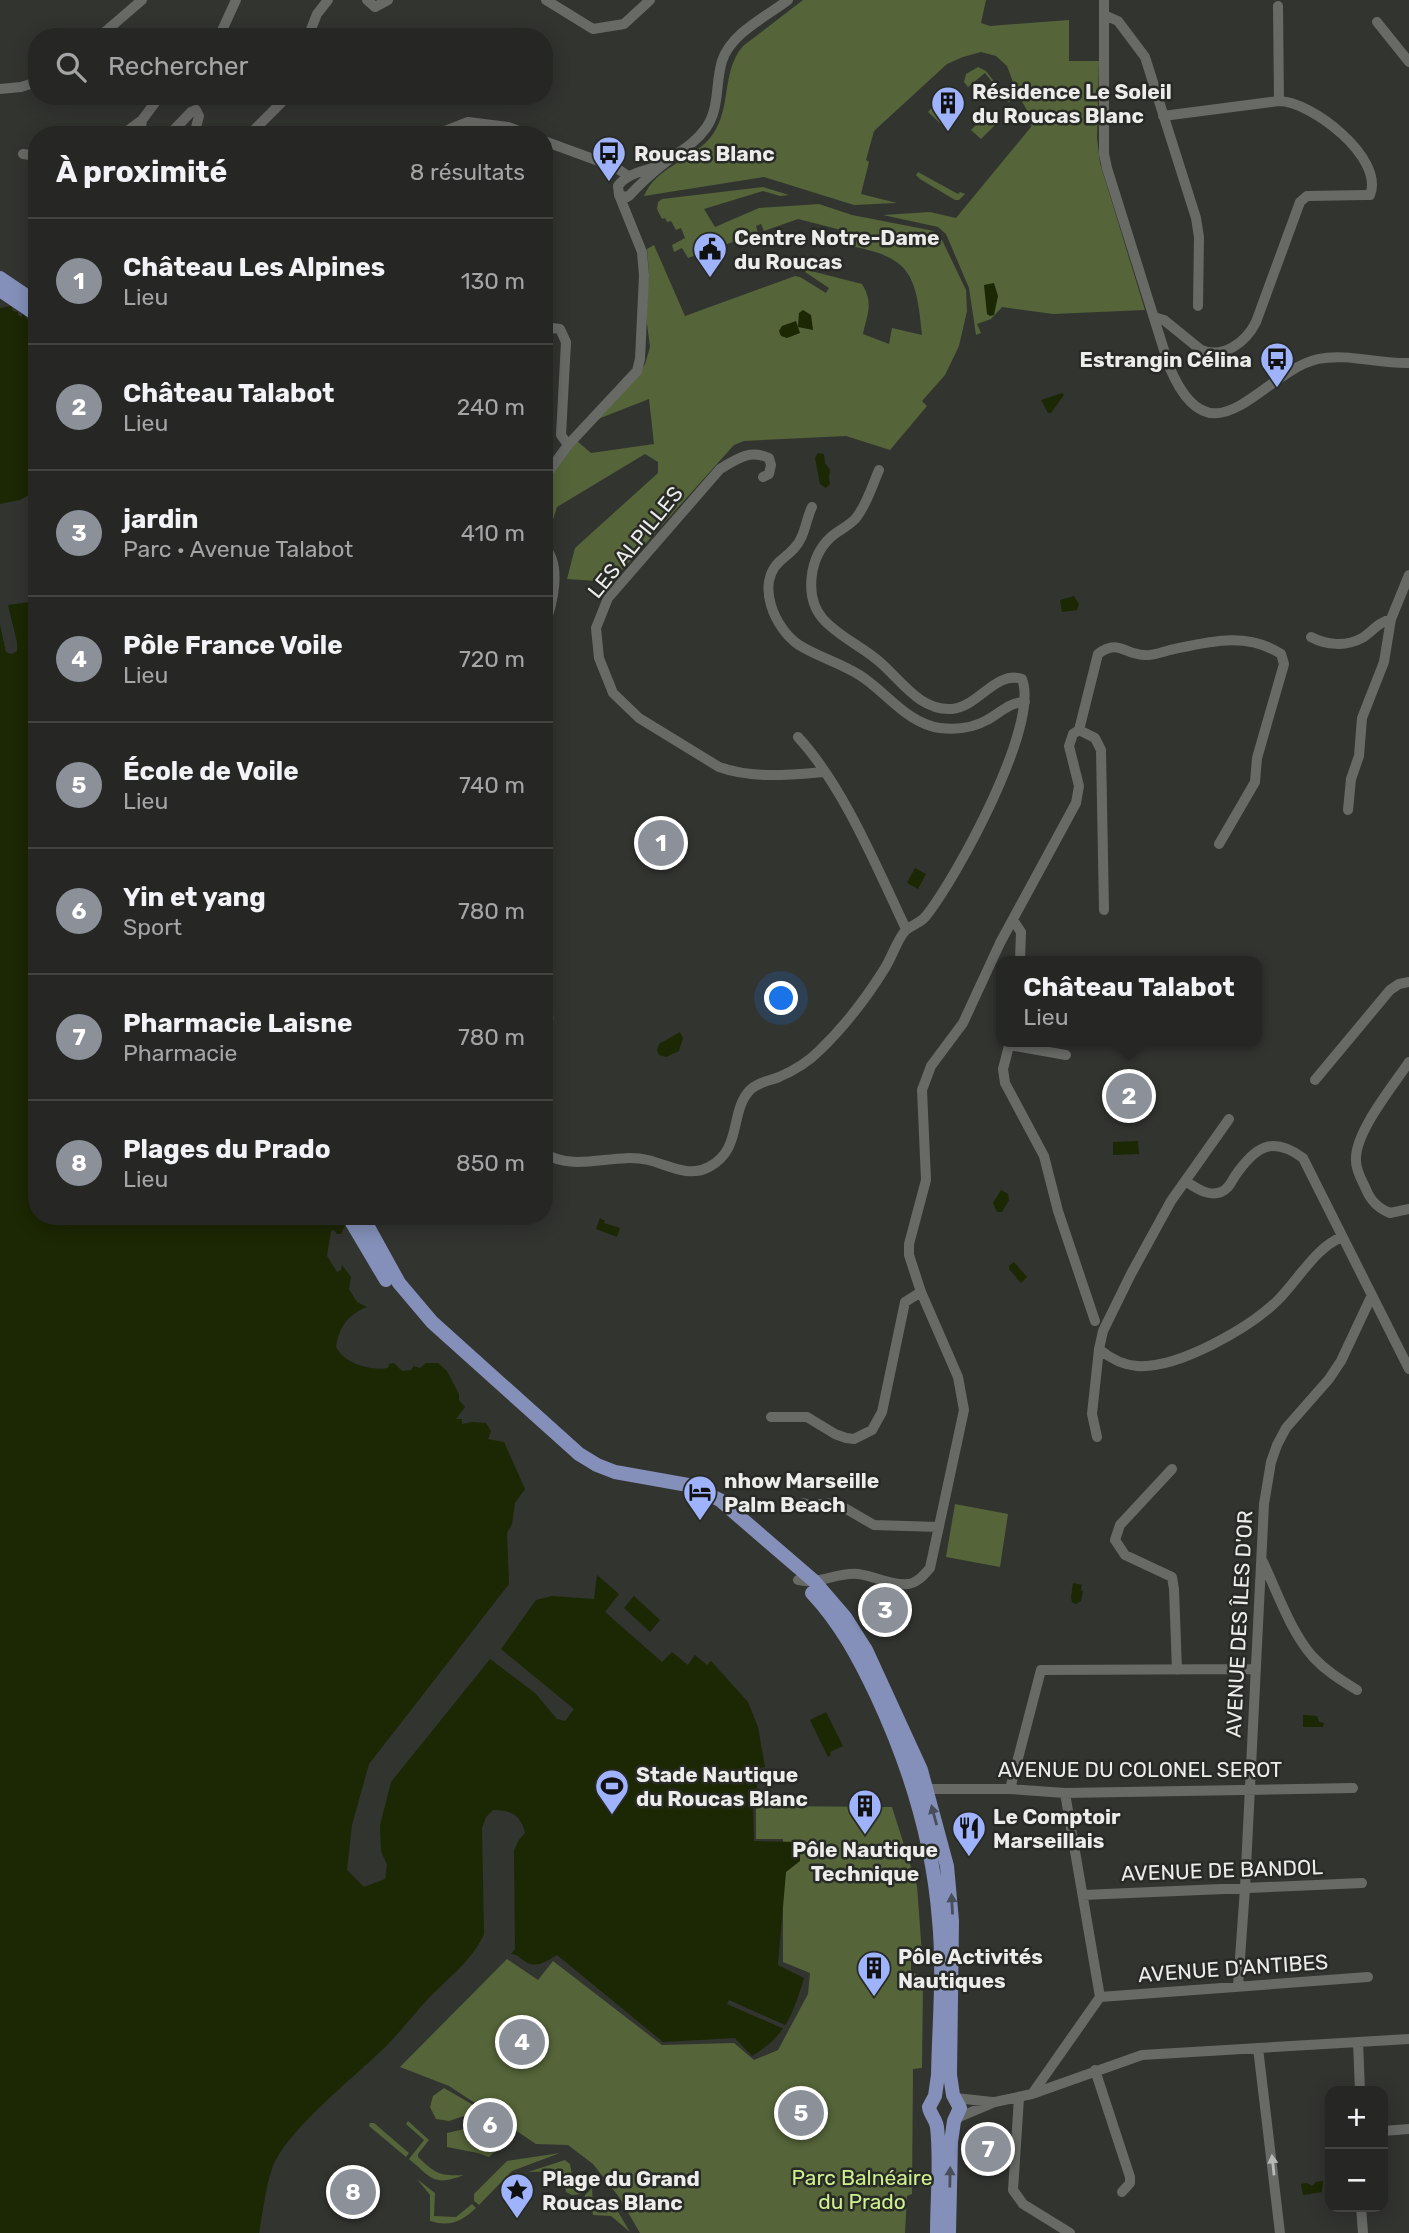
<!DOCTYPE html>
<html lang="fr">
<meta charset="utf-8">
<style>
:root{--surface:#262724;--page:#323331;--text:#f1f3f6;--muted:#a4a5a6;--line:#424441;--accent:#8c9099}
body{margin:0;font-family:Rubik,sans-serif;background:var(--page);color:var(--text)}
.controls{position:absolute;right:21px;bottom:21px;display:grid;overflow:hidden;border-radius:14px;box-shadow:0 4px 18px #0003}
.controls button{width:63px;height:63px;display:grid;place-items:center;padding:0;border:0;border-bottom:2px solid var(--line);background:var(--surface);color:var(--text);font:35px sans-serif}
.you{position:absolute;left:782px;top:999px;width:24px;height:24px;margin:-18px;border:5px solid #fff;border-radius:50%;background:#1a73e8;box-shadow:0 0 0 10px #1a73e833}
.badge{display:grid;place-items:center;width:46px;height:46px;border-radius:50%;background:var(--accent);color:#fff;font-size:23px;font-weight:700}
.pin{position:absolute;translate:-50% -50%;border:4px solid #fff;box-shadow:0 2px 7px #0006}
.popup{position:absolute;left:996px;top:956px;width:266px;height:91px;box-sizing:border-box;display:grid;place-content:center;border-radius:14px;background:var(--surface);filter:drop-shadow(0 2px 5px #0005);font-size:23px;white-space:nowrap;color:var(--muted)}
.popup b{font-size:26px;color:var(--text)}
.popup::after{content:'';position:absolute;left:50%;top:100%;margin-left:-14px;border:14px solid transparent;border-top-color:var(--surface)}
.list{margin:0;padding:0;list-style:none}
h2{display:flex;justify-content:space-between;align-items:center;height:91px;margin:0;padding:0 28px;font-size:30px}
h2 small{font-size:23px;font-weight:400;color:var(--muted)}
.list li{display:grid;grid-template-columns:46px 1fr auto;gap:21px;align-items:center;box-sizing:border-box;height:126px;padding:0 28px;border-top:2px solid var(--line)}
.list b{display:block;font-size:26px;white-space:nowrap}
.list p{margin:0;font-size:23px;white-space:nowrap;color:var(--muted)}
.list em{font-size:23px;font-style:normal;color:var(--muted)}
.icon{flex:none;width:38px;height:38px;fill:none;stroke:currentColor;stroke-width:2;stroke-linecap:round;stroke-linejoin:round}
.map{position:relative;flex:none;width:1409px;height:2233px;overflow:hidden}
.search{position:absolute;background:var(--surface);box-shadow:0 4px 18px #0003;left:28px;top:28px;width:525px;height:77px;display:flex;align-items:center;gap:18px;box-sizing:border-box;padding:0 24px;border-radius:28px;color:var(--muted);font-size:26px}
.panel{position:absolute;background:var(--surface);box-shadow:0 4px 18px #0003;left:28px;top:126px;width:525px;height:1099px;border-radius:28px}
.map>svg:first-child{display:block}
.green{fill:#556439}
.water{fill:#1c2703}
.pier{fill:#323430}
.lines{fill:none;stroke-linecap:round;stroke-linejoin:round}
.minor{stroke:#686a66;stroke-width:10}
.major{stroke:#8490b9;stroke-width:14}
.oneway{fill:#484e59}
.oneway2{fill:#b7b9b6}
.labels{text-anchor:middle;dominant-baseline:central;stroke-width:5;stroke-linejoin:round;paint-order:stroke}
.poi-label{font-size:21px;font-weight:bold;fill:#ecedeb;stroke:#282a26;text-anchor:start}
.street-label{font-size:21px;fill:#ecedeb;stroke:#282a26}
.park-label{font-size:21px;fill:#cef08e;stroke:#282a26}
</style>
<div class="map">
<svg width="1409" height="2233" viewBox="0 0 1409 2233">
<rect width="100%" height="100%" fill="#323430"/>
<path class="green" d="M803 0H986L981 23 990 26 1069 20V61H1099L1097 138 1100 163 1145 310 1053 314 1002 307 991 319 977 324 981 333 976 335 969 288 946 234 938 227 883 215 930 212 956 218 1031 127 1032 119 1017 93 1007 66 996 56 981 52 963 57 947 64 874 131 866 160 869 162 861 194 897 203 854 205 764 177 644 196C656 166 695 160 713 134 732 106 721 72 743 46Z
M978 67 986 71 1010 102H1008L985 73 968 87 964 82 966 74Z
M935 104 948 116 941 124 928 112Z
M987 114 997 123 981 139 971 130Z
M918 172 958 194 960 192 965 194 959 200H955L920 179 916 175Z
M763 187 789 195 780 196 763 191 704 209 715 227 759 208 819 204 852 215 934 231 942 240 966 290 967 311 959 346 945 375 922 401 927 406 890 450 846 436 744 441 734 445 611 582 567 579 575 548 658 473V462L645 454 557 507 546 542H544V485L577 441 591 453 654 444 649 399 598 419 635 379 645 364 650 347 645 308 649 274 647 249 654 245 685 316 795 276 800 277 826 293 829 288 805 272 807 270 862 284C874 303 867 315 863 334L889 344 892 328 922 335C916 273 911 256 844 245L845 231 798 219 764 231 761 224 756 226 758 233 688 258 682 248 674 252 672 245 685 238 681 228 676 230 671 221 667 222 665 218 662 219 657 209 658 202 662 199Z
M955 1504 1008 1514 1000 1567 946 1557Z
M873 1604 899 1606 898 1616 872 1613Z
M756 1806 892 1807 917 1886 922 1954 911 1963V1970L923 1981 922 2068 913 2069 912 2194 907 2196 905 2233H640L619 2197 593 2164 568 2145 536 2144 500 2120V2134H490L485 2126 475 2123 478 2113 496 2117 449 2086 400 2067 507 1959 538 1980 553 1961 662 2045 734 2043 754 2060 778 2050 808 1994 810 1973 783 1962V1839H756Z
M444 2088 482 2110 449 2121 436 2119 430 2107 433 2096Z
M408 2121 429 2140 418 2154V2157C436 2174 439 2176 464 2175 433 2187 432 2178 409 2159L424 2140 406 2124Z
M370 2123H374L409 2153 406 2157 369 2126Z
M477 2126 484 2130V2145L489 2147 503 2133 510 2138 489 2157 478 2153 447 2147V2133Z
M560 2153 512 2171 479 2205 474 2201V2194L507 2161Z
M565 2160 570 2164 573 2181H576L577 2185H588L581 2194 572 2195 566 2192 563 2173 560 2171 528 2172Z
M417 2179 435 2193 434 2216 456 2217 472 2204 476 2208C461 2222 450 2227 430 2221V2195Z
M592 2188 593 2203H597L598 2207 614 2205 630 2232 611 2216 593 2215 592 2209H586L585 2195Z"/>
<path class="water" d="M994 283 998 296 994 315 990 316 987 314 984 285Z
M11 306 13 311 18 312V315L21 317 23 314 37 330V491L20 500 0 504V308Z
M803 310 811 315 813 330 798 327 799 313Z
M796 321 800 333 787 338 781 336 779 331 782 326Z
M1062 393 1064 395 1051 413H1048L1041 400Z
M818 453 824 454 825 463 830 470 829 477 830 484 826 488 820 484 815 458Z
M1074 596 1079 604 1077 610 1062 612 1060 600Z
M37 601V870L31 879 33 897 37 901V1216H309L319 1221 327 1216H348L352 1224 344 1227 341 1234H337L334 1230 331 1231 327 1256 337 1272 341 1270 342 1265 351 1277 349 1289 357 1302 367 1307C349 1314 339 1326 336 1347 344 1364 372 1371 388 1368L389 1364 394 1363 402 1371 411 1370 414 1366 420 1368 426 1363H438L447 1371 459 1394V1400L465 1407 456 1419H462V1424L472 1422 486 1423 491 1431 488 1439 504 1442 525 1489 515 1503 512 1524 507 1533 509 1584 369 1764 352 1825 347 1870 364 1887 385 1879 387 1865 381 1851 380 1825 391 1782 490 1659 535 1693 557 1719 565 1721 574 1709 501 1649 536 1600 552 1596 594 1599 597 1575 619 1594 605 1612 662 1662 672 1652 688 1665 695 1655 707 1665 711 1661 748 1702 758 1727 765 1767 757 1769V1803L753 1804 754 1841 800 1842V1861L786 1872 778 1965 804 1978C793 2014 786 2036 752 2056L735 2038 663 2042 557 1955C548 1960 538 1968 528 1963 520 1959 520 1955 511 1954L515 1949 514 1850 519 1840 525 1833C521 1815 511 1810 493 1810L486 1817 482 1828 484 1934C472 1961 447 1979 428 1999 412 2016 398 2035 381 2051 352 2079 284 2133 272 2169 265 2189 263 2212 259 2233H0V624L6 652 12 654 17 643 8 605Z
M915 868 926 874 918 889 907 883Z
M680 1032 683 1038 679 1051 666 1057 659 1055 657 1050 659 1044Z
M1138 1141 1139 1154 1113 1155V1142Z
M1001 1190 1008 1194 1009 1200 1002 1212H997L993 1203Z
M600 1218 605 1221 604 1223 620 1228 617 1237 596 1229Z
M1014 1262 1027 1277 1021 1283 1009 1269V1266Z
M1073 1583 1082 1585 1081 1590 1083 1591 1081 1601 1076 1604 1072 1602 1071 1597Z
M634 1596 660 1620 650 1632 624 1608Z
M826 1712 843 1746 830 1752 831 1755 828 1757 810 1720Z
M1303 1715 1317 1716 1319 1722 1324 1723 1323 1727H1303Z
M1323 2181 1322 2192 1303 2195 1301 2184 1307 2183 1312 2186 1316 2182Z"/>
<path class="pier" d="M7 602 17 643V651L12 654 6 652 0 624V621L3 623 10 649 12 650 14 643 5 606Z
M729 2000 785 2025 784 2029 727 2004Z"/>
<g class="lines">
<path class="minor" d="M367 0 375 7 388 0
M546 0 593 29 624 24 650 0
M1104 0V154L1107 168 1169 366C1212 470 1261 372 1318 359 1347 353 1379 364 1409 363
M1278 6 1279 101
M1104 15 1118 21 1145 57 1196 218 1199 237 1198 306
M1377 22 1409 62
M99 37 142 0
M219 37 236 0
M308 37 317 14 328 0
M0 89 21 87 37 82
M122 135 142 120
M140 135 142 120 160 96
M169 135 191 112 196 110 199 116 194 135
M221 135H237
M249 135 281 103 283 96
M435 135 468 122 508 127 529 135
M544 141 615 167 628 176
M23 154 37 156
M663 164C648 171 627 172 618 186L619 195 627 197 630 195C639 185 650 175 661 166 676 153 694 145 706 128 720 108 715 84 722 61 731 33 766 17 788 0
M1154 317 1164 320 1201 350C1224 359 1246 342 1256 322L1300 202 1307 196 1366 195H1370C1385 158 1311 101 1279 101L1163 116
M544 327 560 329 566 342 561 435 568 445
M763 477 769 474 771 465 769 458C749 449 737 459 720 469L608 598 596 628 599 658 613 693 639 718 719 767C753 779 789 775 824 772
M544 478 568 445 637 371 640 359 644 275 642 252 619 195
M812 507C807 517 806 528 801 538 797 548 788 554 780 561 755 584 775 629 799 645 818 657 841 663 861 676 887 693 908 724 940 728 957 730 973 728 987 720 1000 713 1009 702 1025 702
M544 547C563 565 552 606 544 627
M1311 637C1326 645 1346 647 1362 638 1372 632 1378 622 1391 619
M1079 730 1095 738 1101 750 1104 910
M798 737C844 787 877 868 906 929
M1348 810 1351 779 1359 756 1362 718 1384 662 1391 619 1409 575
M1013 920 1021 932 1020 961
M544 1003C550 1013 549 1024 544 1034
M1010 1042 1003 1069 1005 1083 1044 1156 1058 1211 1095 1321
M1009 1045 1066 1055
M1409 1062C1393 1086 1354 1133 1356 1161 1356 1170 1361 1179 1365 1187 1370 1200 1377 1208 1390 1213L1409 1209
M1315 1080 1390 990 1399 984 1409 982
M544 1153C575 1173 614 1152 648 1160 669 1165 688 1178 709 1167 743 1149 729 1112 750 1090 758 1082 769 1081 779 1077 793 1071 808 1062 819 1051 844 1027 867 997 885 968 892 957 897 940 905 931 911 925 921 923 926 916 957 877 1040 725 1022 679 996 670 978 707 952 709 921 711 903 683 882 664 864 647 840 638 823 619 804 597 809 557 831 537 839 530 849 526 856 518 867 504 872 486 879 470
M1185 1181C1196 1188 1208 1197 1221 1192 1229 1189 1231 1182 1235 1176 1255 1147 1272 1135 1303 1158L1409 1369
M1099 1349C1111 1359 1122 1365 1137 1366 1178 1369 1249 1328 1277 1301 1298 1280 1316 1247 1342 1237
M771 1417H807L835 1434 846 1438 854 1439 872 1430 882 1412 905 1302 921 1292
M1097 1437 1092 1414 1099 1349 1103 1331 1131 1274 1171 1201 1229 1119
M1172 1469 1120 1525 1115 1540 1125 1555 1172 1577 1174 1589 1177 1670
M803 1503 809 1505 836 1503 874 1525 939 1527
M1262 1560C1277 1591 1290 1631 1313 1657 1326 1671 1341 1680 1357 1690
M798 1580C818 1585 837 1572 858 1574 875 1576 891 1586 908 1584 917 1583 924 1575 930 1568L964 1410 958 1377 921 1292 909 1255V1244L926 1180 922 1090 931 1066 963 1023 1000 943 1076 803 1079 786 1069 746 1073 734 1079 730 1098 654C1118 639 1124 654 1144 655 1152 656 1162 652 1170 650 1208 642 1246 631 1281 654L1284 664 1257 758 1255 782 1219 844
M920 1789H1010L1065 1793 1353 1788
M1010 1789 1041 1670 1256 1669
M1083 1895 1362 1883
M1238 1986 1245 1888 1264 1504 1271 1462 1277 1445 1286 1428 1329 1379 1341 1361 1372 1295
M1100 1997 1368 1977
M1358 2042 1360 2091
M1258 2048 1280 2233
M1095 2070 1130 2177V2183L1122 2192
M1032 2094 1100 1997 1065 1793
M956 2098 992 2102
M1019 2098 1013 2190 1023 2204 1070 2233
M957 2118 995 2102 1032 2094 1142 2055 1409 2039
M1383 2131 1409 2129
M1361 2207 1363 2233"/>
<path class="major" d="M0 278 37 303
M0 290 37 315
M348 1216 386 1280
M362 1216 399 1283 432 1322 579 1454 597 1465 615 1472 688 1485 720 1500 814 1581 845 1617 866 1650 921 1770 947 1866 952 1921 950 2075 953 2095 960 2108 954 2121 951 2142 949 2233
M812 1593C841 1624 859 1658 877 1696 910 1767 933 1842 939 1920 944 1971 939 2024 938 2075L935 2096 929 2107C930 2115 936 2119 937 2127 941 2161 937 2198 937 2233"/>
</g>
<defs><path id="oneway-solid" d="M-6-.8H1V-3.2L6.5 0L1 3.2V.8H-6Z" transform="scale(1.75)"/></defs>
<g class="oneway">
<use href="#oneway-solid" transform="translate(934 1815) rotate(-105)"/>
<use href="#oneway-solid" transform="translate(952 1904) rotate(-93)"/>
<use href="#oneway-solid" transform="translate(950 2177) rotate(-89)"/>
</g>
<use class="oneway2" href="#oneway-solid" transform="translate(1273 2165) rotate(-96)"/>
<defs>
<g id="building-pin" transform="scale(1.75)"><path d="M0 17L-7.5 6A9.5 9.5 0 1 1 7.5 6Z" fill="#9fb3fd" stroke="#282a26"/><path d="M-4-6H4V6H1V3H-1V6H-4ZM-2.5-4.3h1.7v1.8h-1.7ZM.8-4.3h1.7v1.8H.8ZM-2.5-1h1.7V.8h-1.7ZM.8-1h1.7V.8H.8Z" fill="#111"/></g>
<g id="bus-pin" transform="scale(1.75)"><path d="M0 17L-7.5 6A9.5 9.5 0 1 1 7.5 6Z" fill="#9fb3fd" stroke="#282a26"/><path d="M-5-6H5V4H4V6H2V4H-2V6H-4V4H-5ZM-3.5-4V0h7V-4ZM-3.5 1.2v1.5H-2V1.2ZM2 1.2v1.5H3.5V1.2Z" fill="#111"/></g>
<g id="civic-pin" transform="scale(1.75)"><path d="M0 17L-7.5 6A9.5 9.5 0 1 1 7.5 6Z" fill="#9fb3fd" stroke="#282a26"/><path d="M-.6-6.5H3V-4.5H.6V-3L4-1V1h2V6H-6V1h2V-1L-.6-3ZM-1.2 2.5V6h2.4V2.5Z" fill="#111"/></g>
<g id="hotel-pin" transform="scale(1.75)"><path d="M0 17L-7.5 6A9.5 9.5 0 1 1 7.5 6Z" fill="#9fb3fd" stroke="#282a26"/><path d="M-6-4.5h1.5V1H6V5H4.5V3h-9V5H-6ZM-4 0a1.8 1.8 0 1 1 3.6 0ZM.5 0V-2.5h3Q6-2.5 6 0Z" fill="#111"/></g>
<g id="stadium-pin" transform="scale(1.75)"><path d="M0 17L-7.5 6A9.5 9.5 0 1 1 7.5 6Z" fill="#9fb3fd" stroke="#282a26"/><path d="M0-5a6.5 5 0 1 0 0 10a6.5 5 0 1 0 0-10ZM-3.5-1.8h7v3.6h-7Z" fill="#111"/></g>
<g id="restaurant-pin" transform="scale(1.75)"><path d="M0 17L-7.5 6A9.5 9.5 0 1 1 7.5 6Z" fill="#9fb3fd" stroke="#282a26"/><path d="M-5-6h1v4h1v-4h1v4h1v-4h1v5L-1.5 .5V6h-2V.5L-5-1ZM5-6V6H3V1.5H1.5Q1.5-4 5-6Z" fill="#111"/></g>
<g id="sight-pin" transform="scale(1.75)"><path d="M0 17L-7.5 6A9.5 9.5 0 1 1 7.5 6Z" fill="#9fb3fd" stroke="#282a26"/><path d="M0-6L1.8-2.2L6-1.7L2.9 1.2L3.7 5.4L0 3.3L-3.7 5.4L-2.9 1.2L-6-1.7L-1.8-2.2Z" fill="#111"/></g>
</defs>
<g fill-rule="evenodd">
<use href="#building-pin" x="948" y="103"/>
<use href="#bus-pin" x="609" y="153"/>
<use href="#civic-pin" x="710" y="249"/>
<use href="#bus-pin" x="1277" y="359"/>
<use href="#hotel-pin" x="700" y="1492"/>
<use href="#stadium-pin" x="612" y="1786"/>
<use href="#building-pin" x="865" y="1806"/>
<use href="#restaurant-pin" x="969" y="1828"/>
<use href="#building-pin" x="874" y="1968"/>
<use href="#sight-pin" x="517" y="2190"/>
</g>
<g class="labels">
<g class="poi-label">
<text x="972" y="91">Résidence Le Soleil<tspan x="972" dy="24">du Roucas Blanc</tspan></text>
<text x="634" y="153">Roucas Blanc</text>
<text x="734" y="237">Centre Notre-Dame<tspan x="734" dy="24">du Roucas</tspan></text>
<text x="1252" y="359" text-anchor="end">Estrangin Célina</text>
<text x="724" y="1480">nhow Marseille<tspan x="724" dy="24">Palm Beach</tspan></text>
<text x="636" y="1774">Stade Nautique<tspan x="636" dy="24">du Roucas Blanc</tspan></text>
<text x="993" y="1816">Le Comptoir<tspan x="993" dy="24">Marseillais</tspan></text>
<text x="865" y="1849" text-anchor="middle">Pôle Nautique<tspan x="865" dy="24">Technique</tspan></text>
<text x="898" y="1956">Pôle Activités<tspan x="898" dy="24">Nautiques</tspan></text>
<text x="542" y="2178">Plage du Grand<tspan x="542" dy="24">Roucas Blanc</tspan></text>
</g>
<g class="street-label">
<text transform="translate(635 542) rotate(-51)">LES ALPILLES</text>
<text transform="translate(1239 1624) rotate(-87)">AVENUE DES ÎLES D'OR</text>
<text x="1140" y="1769">AVENUE DU COLONEL SEROT</text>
<text transform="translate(1222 1870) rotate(-2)">AVENUE DE BANDOL</text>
<text transform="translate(1233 1968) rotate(-4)">AVENUE D'ANTIBES</text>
</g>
<g class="park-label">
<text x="862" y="2177">Parc Balnéaire<tspan x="862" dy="24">du Prado</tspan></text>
</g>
</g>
</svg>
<div class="controls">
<button>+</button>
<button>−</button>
</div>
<div class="you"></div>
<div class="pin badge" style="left:661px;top:843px">1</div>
<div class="pin badge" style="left:1129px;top:1096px">2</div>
<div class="popup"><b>Château Talabot</b>Lieu</div>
<div class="pin badge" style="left:885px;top:1610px">3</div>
<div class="pin badge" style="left:522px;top:2042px">4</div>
<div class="pin badge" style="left:801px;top:2113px">5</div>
<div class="pin badge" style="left:490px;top:2125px">6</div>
<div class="pin badge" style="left:988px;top:2149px">7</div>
<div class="pin badge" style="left:353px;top:2192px">8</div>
<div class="search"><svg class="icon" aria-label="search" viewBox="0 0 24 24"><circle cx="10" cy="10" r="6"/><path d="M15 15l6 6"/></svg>Rechercher</div>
<section class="panel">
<h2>À proximité<small>8 résultats</small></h2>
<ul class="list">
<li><span class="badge">1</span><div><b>Château Les Alpines</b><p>Lieu</p></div><em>130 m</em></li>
<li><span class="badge">2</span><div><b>Château Talabot</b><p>Lieu</p></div><em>240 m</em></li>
<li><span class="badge">3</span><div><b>jardin</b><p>Parc · Avenue Talabot</p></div><em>410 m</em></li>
<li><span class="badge">4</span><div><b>Pôle France Voile</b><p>Lieu</p></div><em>720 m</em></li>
<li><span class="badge">5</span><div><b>École de Voile</b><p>Lieu</p></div><em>740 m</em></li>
<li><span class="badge">6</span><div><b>Yin et yang</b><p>Sport</p></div><em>780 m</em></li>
<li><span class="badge">7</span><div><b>Pharmacie Laisne</b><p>Pharmacie</p></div><em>780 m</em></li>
<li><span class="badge">8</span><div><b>Plages du Prado</b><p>Lieu</p></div><em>850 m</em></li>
</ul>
</section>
</div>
